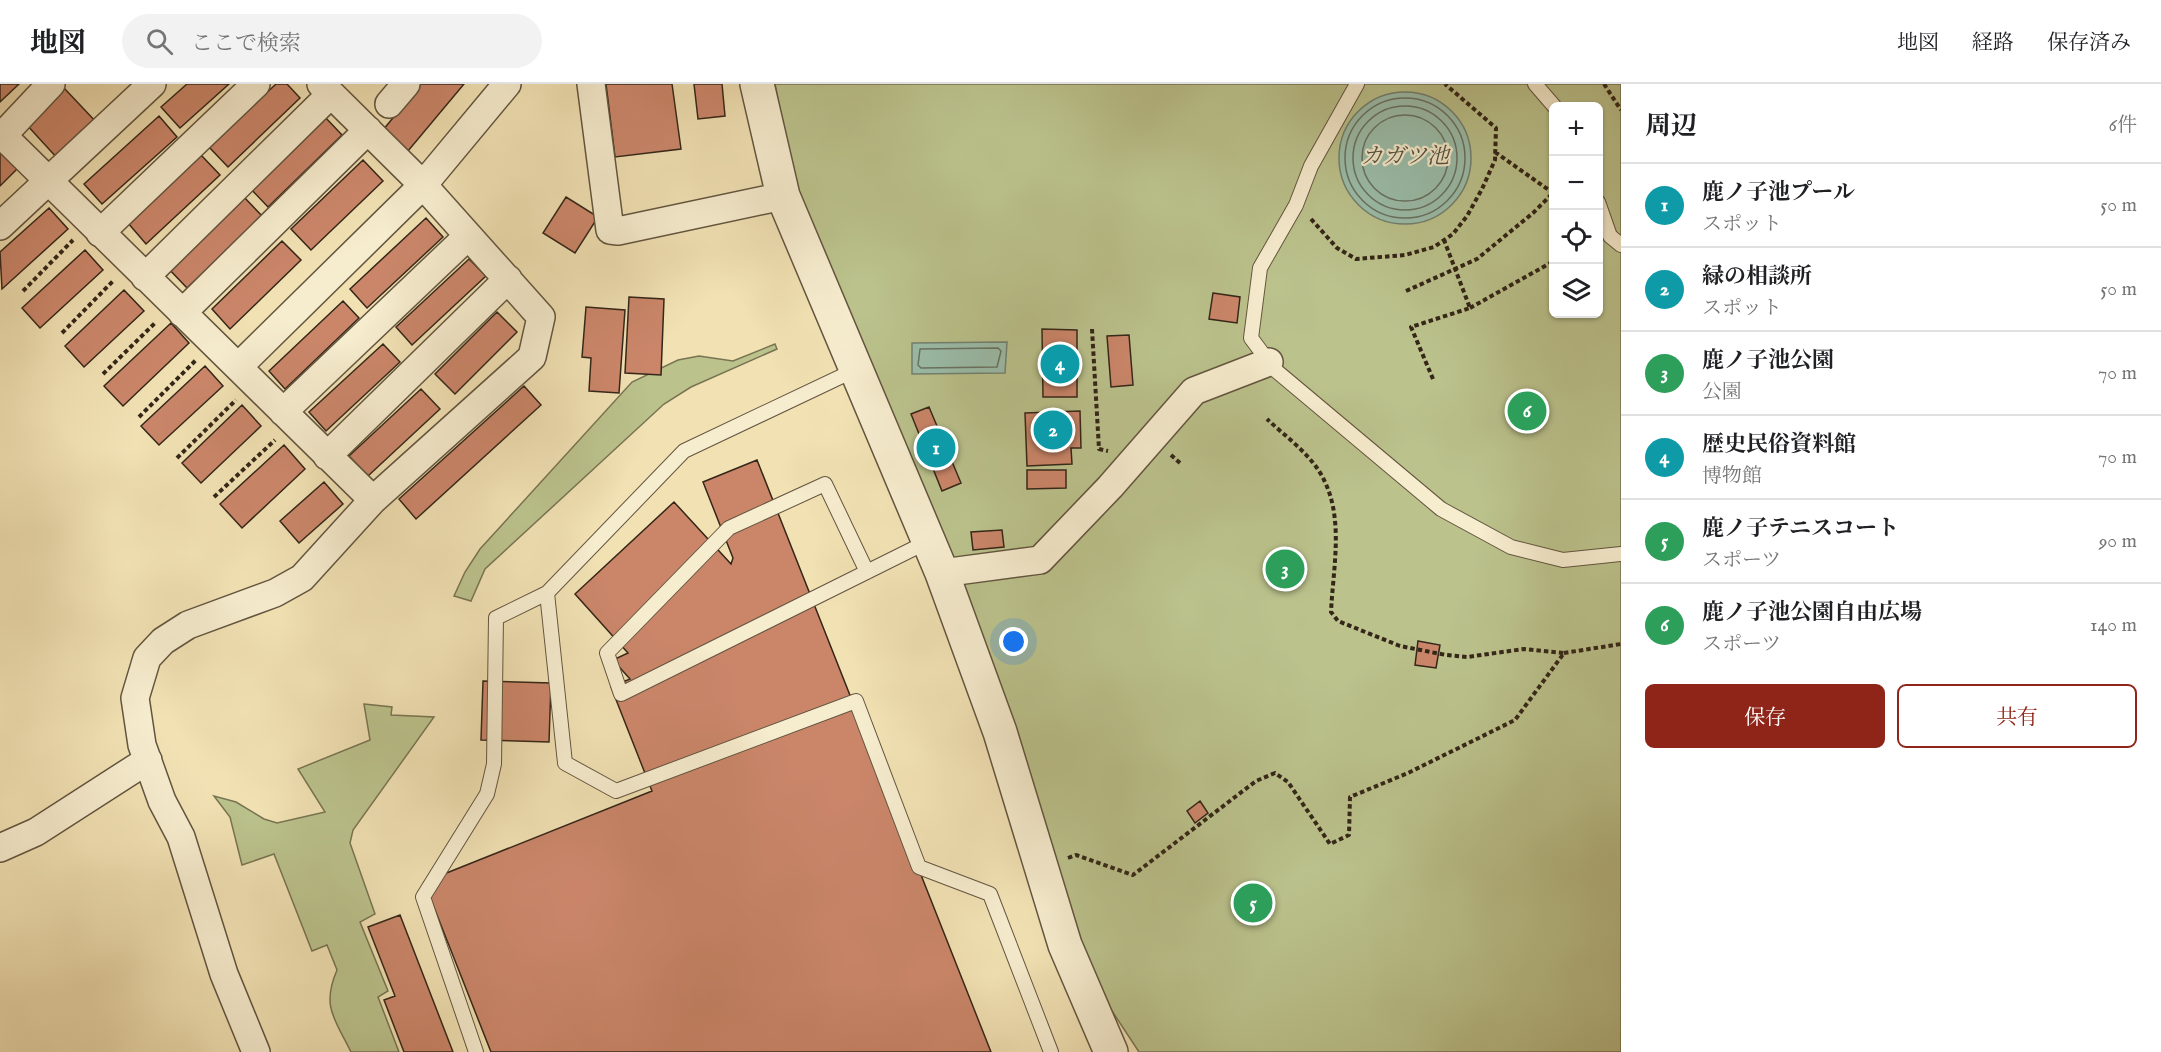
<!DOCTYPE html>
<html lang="ja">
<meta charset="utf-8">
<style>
:root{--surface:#fff;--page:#f2f2f2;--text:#202124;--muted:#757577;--line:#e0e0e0;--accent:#8f2418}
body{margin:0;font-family:"IM FELL English","Noto Serif JP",serif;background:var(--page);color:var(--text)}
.controls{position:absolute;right:18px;top:18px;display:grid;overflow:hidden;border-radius:9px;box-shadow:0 2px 4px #0004}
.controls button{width:54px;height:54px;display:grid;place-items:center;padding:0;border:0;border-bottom:2px solid var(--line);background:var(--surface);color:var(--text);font:30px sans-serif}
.you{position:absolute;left:1014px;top:558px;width:21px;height:21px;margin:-15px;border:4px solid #fff;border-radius:50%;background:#1a73e8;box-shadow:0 0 0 9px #1a73e833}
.badge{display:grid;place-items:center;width:39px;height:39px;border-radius:50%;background:var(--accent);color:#fff;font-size:20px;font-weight:700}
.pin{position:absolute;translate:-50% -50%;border:3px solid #fff;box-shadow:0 2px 6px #0006}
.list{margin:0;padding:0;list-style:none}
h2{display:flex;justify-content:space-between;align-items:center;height:78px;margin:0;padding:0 24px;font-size:26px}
h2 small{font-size:20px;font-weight:400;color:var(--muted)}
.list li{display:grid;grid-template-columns:39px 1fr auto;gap:18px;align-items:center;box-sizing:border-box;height:84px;padding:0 24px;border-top:2px solid var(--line)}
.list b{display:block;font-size:22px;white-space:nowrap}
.list p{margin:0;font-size:20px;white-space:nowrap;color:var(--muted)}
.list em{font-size:20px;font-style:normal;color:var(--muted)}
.actions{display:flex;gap:12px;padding:18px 24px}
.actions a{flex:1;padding:14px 0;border:2px solid var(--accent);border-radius:9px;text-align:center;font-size:21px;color:var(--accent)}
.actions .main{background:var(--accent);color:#fff}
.icon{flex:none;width:33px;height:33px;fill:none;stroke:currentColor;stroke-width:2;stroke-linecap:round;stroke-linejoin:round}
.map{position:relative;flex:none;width:1621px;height:968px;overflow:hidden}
header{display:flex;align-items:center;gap:36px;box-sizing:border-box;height:84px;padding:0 30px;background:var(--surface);border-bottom:2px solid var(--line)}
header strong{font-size:28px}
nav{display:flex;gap:33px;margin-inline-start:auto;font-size:21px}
.search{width:420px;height:54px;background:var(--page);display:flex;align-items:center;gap:15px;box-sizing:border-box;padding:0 21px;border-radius:33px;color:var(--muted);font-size:22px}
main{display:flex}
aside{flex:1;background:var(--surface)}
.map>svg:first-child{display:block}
.green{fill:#bbc28c;stroke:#787452;stroke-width:1.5;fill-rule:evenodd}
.water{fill:#9bbeab;stroke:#728170;stroke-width:1.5}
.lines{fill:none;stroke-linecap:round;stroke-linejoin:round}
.shore{stroke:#687262;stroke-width:1.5}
.building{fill:#cb866a;stroke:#342618;stroke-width:1.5}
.service-casing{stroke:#63553f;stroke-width:16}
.minor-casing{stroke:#63553f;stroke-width:30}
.tertiary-casing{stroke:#63553f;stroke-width:36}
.path{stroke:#342618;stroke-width:4;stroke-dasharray:4.5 3;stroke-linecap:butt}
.service{stroke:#f6ecce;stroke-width:14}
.minor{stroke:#f6ecce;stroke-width:27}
.tertiary{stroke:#f6ecce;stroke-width:33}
.labels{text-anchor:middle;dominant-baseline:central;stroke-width:4.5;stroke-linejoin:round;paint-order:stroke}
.water-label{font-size:22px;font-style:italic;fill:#535444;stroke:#f6ecce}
</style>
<header>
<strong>地図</strong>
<div class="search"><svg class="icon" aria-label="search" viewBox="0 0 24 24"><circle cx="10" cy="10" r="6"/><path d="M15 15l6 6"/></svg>ここで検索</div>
<nav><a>地図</a><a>経路</a><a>保存済み</a></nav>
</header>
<main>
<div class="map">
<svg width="1621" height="968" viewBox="0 0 1621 968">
<rect width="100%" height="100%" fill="#f1e1b3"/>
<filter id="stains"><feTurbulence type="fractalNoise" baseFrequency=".00333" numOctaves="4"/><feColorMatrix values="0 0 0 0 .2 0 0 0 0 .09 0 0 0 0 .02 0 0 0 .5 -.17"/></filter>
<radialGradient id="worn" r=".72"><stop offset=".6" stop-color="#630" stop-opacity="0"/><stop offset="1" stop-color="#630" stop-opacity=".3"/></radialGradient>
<path class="green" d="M775 0H1621V968H1139L1093 898 1070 830 1006 616 972 546 795 106ZM1554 22H1598V230H1554Z
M775 260 777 265 691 303 664 320 485 485 471 517 454 512 465 488 480 465 632 298 678 276 699 272 733 277Z
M364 620 392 623 391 631 434 633 353 746 350 759 375 830 360 838 388 907 378 913 399 968H351C335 935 321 923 337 886L327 861 312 867 274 770 242 781 230 733 214 712 236 718 264 735 277 739 325 728 298 685 370 656Z"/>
<path class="water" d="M1339 74a66 66 0 1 1 132 0a66 66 0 1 1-132 0Z
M1007 258 1005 289 912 290V259Z"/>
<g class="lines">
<path class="shore" d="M1345 74a60 60 0 1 1 120 0a60 60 0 1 1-120 0Z
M1353 74a52 52 0 1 1 104 0a52 52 0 1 1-104 0Z
M1362 74a43 43 0 1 1 86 0a43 43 0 1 1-86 0Z
M998 264 1001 267 997 283 921 284 918 281 920 265Z"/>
</g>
<path class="building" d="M0 0H19L0 18Z
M187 0H229L180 44 161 23Z
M276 0H287L300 14 228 83 209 63Z
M421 0H464L408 67 383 46Z
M606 0H672L681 65 615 73Z
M694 0H722L725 32 698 35Z
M64 4 97 39 58 75 26 40Z
M159 32 177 53 102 120 84 100Z
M324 32 342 51 268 123 250 104Z
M0 68 17 85 0 102Z
M201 71 220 91 146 160 128 139Z
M363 76 383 97 311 166 291 145Z
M243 112 263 133 187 204 167 183Z
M566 113 598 133 575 169 543 149Z
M49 124 68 145 2 205 0 168Z
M426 134 443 153 367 224 350 205Z
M282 157 301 176 230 245 212 225Z
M85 166 103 186 40 244 22 224Z
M469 175 486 192 412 261 396 243Z
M124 206 144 227 84 283 65 262Z
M1213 209 1240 213 1237 239 1209 235Z
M629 213 664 215 661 291 625 289Z
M343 217 359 234 285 305 269 287Z
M586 223 625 226 619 309 589 307 591 274 582 273Z
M497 228 517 248 455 310 435 290Z
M171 239 189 259 123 322 104 302Z
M1042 245 1077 246V313H1043Z
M1129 251 1133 301 1111 303 1107 252Z
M383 260 400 278 326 347 309 328Z
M205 282 223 302 159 361 141 342Z
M524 302 541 321 416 435 399 415Z
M421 305 440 325 368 392 349 372Z
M242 321 261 342 201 399 182 379Z
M929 323 961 399 942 407 911 330Z
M1080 327 1081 364H1071L1072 380 1027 382 1025 329Z
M284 361 305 385 242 444 220 420Z
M757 376 991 968H491L424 798 652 707 611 603 630 595 613 576 628 569 575 510 674 418 731 480 733 474 703 398Z
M1027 386H1066V404L1027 405Z
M324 398 343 420 299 459 280 437Z
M1002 446 1004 463 973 466 971 448Z
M1418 557 1440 561 1436 584 1415 581Z
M483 597 551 599 549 658 481 656Z
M1200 717 1208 729 1195 739 1187 727Z
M400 831 453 968H404L384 916 395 912 368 843Z"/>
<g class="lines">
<g class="service-casing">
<path id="service" d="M1357 0 1311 82 1296 121 1260 184 1251 254 1274 285 1441 425 1511 463 1563 476 1621 470
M1535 0 1554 22
M1598 118 1610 152 1621 161
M867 488 825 400 729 444 607 569 621 610 929 457
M547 509 565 679 616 707 856 617 919 783 990 810 1051 968
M476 968 423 813 487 710 494 680 496 534 547 509 684 367 857 285"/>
</g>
<g class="minor-casing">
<path id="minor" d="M591 0 610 146 618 147 783 112
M389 20 406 0
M0 49 373 416 532 273 541 233 423 101 321 0
M2 52 51 0
M0 142 152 0
M100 149 256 0
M145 193 331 10
M182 229 368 46
M238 283 423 101 507 0
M283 328 468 152
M327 372 508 195
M942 489 1040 476 1110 403 1194 307 1269 278
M0 764 36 748 148 676
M256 968 224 890 181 753 162 717 142 661 135 614 147 574 163 557 188 541 275 509 302 494 373 416"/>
</g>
<g class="tertiary-casing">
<path id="tertiary" d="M757 0 783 112 942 489 1000 648 1065 861 1111 968"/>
</g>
<path class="path" d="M1604 0 1621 26
M1495 68 1553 109
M1311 135 1337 164 1356 175 1405 171 1434 163 1453 150 1467 132 1482 105 1495 76 1496 44 1445 0
M23 207 73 156
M1406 207 1477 175 1533 129 1554 108
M1470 224 1554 177
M1092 245 1099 365 1108 367
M62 249 114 196
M103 290 156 238
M1433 295 1411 243 1470 224 1444 156
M139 333 196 276
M1171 371 1180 379
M177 374 236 316
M214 413 275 356
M1564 569 1621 560
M1068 774 1076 771 1133 791 1256 697 1275 689 1288 698 1330 760 1349 751 1350 713 1408 689 1515 636 1564 569 1524 565 1467 573 1446 571 1400 562 1338 537 1331 528C1333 485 1344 436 1324 396 1313 372 1286 353 1267 335"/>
<use href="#service" class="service"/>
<use href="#minor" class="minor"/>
<use href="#tertiary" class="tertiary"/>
</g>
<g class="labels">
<g class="water-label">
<text x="1405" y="73">カガツ池</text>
</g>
</g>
<rect width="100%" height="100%" filter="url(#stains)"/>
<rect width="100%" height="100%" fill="url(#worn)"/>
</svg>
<div class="controls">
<button>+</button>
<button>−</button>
<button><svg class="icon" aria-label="locate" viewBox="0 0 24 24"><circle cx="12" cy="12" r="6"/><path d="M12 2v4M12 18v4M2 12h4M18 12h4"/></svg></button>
<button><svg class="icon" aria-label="layers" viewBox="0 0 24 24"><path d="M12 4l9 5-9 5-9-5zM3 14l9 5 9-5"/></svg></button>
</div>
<div class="you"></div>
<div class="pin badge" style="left:936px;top:364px;background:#0f9aa8">1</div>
<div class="pin badge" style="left:1053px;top:346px;background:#0f9aa8">2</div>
<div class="pin badge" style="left:1285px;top:485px;background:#2e9e5b">3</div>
<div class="pin badge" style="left:1060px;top:280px;background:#0f9aa8">4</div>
<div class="pin badge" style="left:1253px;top:819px;background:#2e9e5b">5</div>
<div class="pin badge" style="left:1527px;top:327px;background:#2e9e5b">6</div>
</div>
<aside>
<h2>周辺<small>6件</small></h2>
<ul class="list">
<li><span class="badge" style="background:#0f9aa8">1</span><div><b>鹿ノ子池プール</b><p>スポット</p></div><em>50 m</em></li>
<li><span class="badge" style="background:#0f9aa8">2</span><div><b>緑の相談所</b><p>スポット</p></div><em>50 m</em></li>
<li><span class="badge" style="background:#2e9e5b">3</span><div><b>鹿ノ子池公園</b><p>公園</p></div><em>70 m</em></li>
<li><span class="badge" style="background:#0f9aa8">4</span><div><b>歴史民俗資料館</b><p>博物館</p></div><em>70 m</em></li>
<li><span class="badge" style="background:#2e9e5b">5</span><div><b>鹿ノ子テニスコート</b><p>スポーツ</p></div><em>90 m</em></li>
<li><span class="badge" style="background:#2e9e5b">6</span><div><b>鹿ノ子池公園自由広場</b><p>スポーツ</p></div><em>140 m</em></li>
</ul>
<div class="actions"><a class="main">保存</a><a>共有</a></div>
</aside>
</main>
